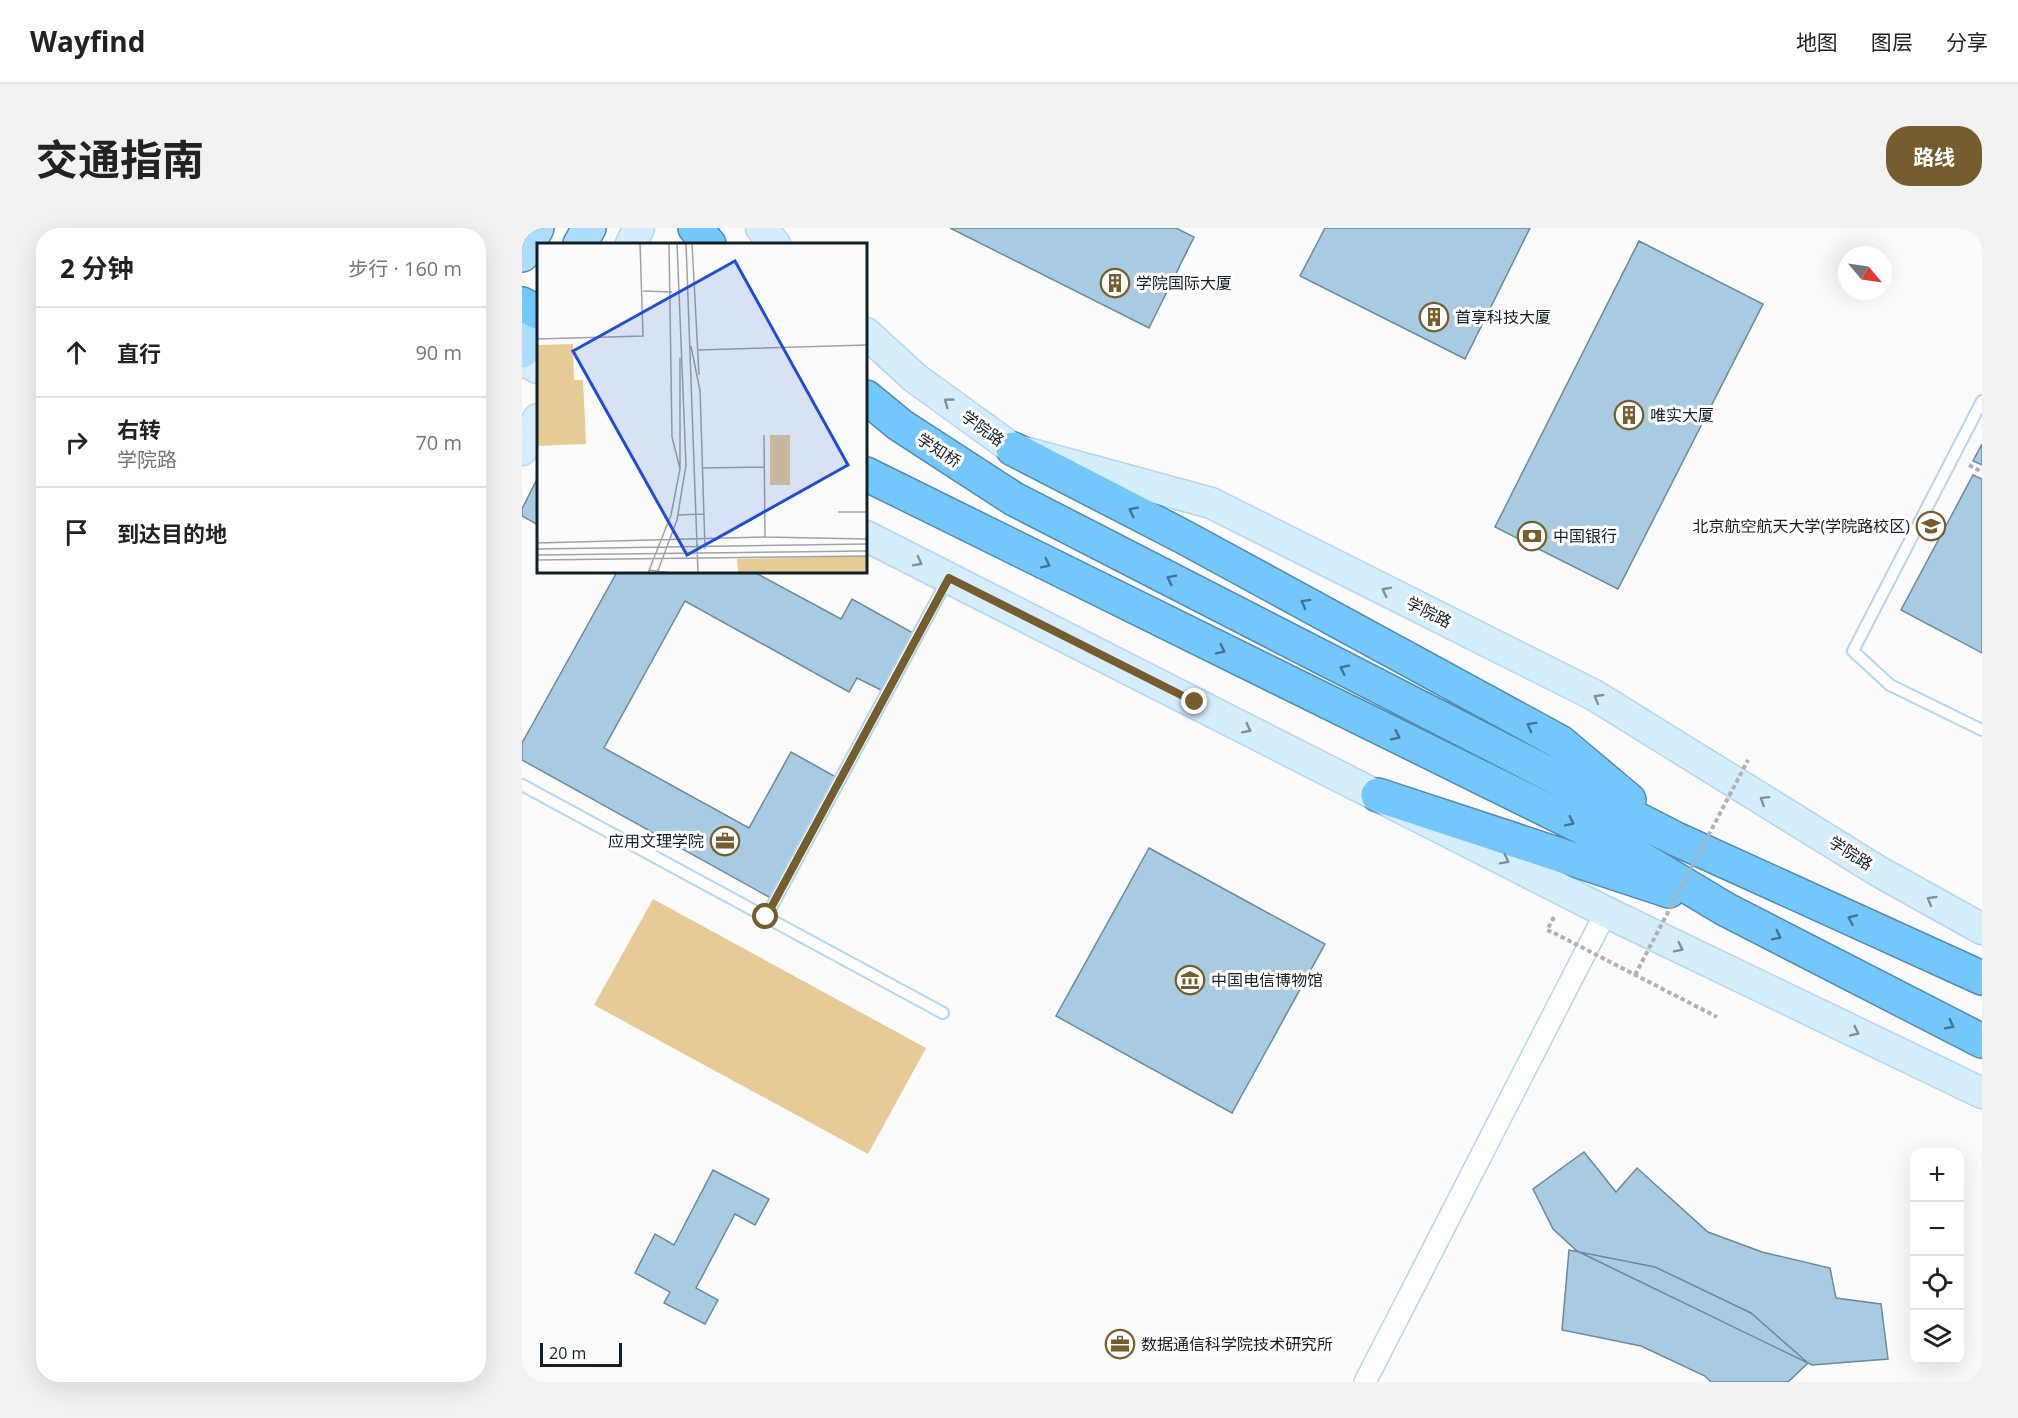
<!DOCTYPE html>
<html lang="zh">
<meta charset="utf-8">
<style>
:root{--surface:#fff;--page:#f2f2f2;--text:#222;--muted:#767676;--line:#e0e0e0;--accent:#755d2d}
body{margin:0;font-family:"Open Sans","Noto Sans SC",sans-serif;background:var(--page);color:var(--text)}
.controls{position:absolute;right:18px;bottom:18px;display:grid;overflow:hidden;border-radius:12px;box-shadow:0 6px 24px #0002}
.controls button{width:54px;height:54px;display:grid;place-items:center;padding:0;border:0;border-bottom:2px solid var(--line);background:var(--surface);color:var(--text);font:30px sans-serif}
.compass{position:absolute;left:1316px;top:18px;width:54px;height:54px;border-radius:50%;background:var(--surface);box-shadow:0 6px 24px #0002;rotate:119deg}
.scale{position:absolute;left:18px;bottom:15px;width:82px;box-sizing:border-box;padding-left:6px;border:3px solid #121f27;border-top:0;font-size:16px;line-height:21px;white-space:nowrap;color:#121f27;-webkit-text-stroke:4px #fff;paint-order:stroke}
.stop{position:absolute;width:18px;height:18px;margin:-14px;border:4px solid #755d2d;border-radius:50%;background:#fff}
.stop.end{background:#755d2d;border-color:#fff;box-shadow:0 2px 6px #0008}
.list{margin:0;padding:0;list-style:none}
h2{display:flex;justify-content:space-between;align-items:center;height:78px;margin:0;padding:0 24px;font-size:26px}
h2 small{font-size:20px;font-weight:400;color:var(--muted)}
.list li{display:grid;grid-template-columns:39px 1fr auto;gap:18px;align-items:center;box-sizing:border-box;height:90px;padding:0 24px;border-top:2px solid var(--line)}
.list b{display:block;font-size:22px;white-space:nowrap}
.list p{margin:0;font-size:20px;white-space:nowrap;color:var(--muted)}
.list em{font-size:20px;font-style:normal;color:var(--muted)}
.icon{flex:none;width:33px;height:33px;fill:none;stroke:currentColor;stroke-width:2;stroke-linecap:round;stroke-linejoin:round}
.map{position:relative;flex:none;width:1460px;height:1154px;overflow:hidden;border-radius:24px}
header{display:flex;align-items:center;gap:36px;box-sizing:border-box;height:84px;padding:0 30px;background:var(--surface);border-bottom:2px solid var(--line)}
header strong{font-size:28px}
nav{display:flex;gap:33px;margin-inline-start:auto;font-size:21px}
.intro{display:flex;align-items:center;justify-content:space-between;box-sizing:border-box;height:144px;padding:0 36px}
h1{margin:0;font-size:42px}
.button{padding:15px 27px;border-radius:24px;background:var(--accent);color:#fff;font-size:21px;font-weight:700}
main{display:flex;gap:36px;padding:0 36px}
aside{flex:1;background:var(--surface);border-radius:24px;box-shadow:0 6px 24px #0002}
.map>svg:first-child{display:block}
.green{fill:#e7cb97}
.building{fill:#a8cbe1;stroke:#698a9f;stroke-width:1.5}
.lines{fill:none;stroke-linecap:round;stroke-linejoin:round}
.lane-casing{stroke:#b4d6ed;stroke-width:14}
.street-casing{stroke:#b4d6ed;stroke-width:24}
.secondary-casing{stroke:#b4d6ed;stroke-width:33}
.primary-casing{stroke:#518cb0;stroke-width:36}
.highway-casing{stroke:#518cb0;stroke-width:36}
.path{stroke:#aeb2b5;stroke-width:4;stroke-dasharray:4.5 3;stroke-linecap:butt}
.lane{stroke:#fff;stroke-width:10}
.street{stroke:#fff;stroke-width:21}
.secondary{stroke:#d5eefe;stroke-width:30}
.primary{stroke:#abddfc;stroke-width:33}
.highway{stroke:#73c7fa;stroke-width:33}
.path-bridge{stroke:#aeb2b5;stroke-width:4;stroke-dasharray:4.5 3;stroke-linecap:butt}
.oneway{stroke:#7d919d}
.oneway2{stroke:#427390}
.route{stroke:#755d2d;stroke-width:8}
.labels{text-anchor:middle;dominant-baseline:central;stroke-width:6;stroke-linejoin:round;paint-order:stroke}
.poi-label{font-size:16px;fill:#121f27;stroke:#fff;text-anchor:start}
.street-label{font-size:16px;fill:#121f27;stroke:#fff}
.inset-road{fill:none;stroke:#9ea3a6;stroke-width:1.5}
.view{fill:#1d4ed8;fill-opacity:0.15;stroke:#1d4ed8;stroke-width:3}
.inset-edge{fill:none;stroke:#121f27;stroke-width:3}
</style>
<header>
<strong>Wayfind</strong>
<nav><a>地图</a><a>图层</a><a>分享</a></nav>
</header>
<div class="intro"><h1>交通指南</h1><a class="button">路线</a></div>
<main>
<aside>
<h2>2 分钟<small>步行 · 160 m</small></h2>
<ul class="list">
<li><svg class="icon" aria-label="ahead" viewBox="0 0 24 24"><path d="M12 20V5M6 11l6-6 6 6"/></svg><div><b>直行</b></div><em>90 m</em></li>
<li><svg class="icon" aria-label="right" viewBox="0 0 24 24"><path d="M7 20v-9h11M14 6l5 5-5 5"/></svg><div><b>右转</b><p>学院路</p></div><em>70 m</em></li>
<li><svg class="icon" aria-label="arrive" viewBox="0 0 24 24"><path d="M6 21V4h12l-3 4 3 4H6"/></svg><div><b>到达目的地</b></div></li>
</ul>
</aside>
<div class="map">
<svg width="1460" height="1154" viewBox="0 0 1460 1154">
<rect width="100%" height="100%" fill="#fbfbfb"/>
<path class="green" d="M131 671 404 820 346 926 72 777Z"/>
<path class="building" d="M428 0H654L672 9 627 100Z
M803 0H1008L943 131 778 48Z
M1117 13 1241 76 1096 361 973 299Z
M1460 216V237L1451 233Z
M1451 247 1460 251V425L1379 382Z
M16 249V297L0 288V281Z
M95 344H232L319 391 330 371 391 405 359 462 335 450 327 464 163 373 82 520 227 600 269 524 323 554 256 674 0 532V515Z
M627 620 803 716 710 885 534 788Z
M1062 924 1094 964 1115 940 1186 1004 1240 1024 1308 1040 1314 1070 1359 1076 1366 1131 1290 1137 1055 1023 1031 1001 1011 961Z
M191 942 247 971 233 997 213 986 174 1060 196 1072 183 1096 142 1075 148 1064 113 1045 133 1006 152 1017Z
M1047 1022 1133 1039 1229 1085 1286 1135 1266 1154H1189L1183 1148 1119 1118 1040 1102Z"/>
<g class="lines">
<g class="lane-casing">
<path id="lane" d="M1460 173 1331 423 1368 457 1460 502
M0 557 421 785
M244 689 426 351"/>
</g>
<g class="street-casing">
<path id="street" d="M843 1154 1084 684"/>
</g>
<g class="secondary-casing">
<path id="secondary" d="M239 0 253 16
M109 16 117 0
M344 105 393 150 491 221 689 275 1072 467 1356 643 1460 701
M0 132 16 140
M0 222 16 191
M344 308 1084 684 1460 865"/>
</g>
<g class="primary-casing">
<path id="primary" d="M58 16 67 0
M0 27 15 0
M0 123 16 93"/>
</g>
<g class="highway-casing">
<path id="highway" d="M173 0 187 16
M0 76 16 84
M344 169 378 197 492 271 1154 611 1460 750
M491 221 658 307 1038 514 1107 572
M344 246 1098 618 1203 681 1460 813
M856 567 1147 663"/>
</g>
<path class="path" d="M1447 237 1460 244
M1032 689 1025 702 1032 705"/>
<use href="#lane" class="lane"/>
<use href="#street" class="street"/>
<use href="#secondary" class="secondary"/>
<use href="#primary" class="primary"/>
<use href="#highway" class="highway"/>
<path class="path-bridge" d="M1032 705 1195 789
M1113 747 1226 532"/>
</g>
<defs><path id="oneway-chevron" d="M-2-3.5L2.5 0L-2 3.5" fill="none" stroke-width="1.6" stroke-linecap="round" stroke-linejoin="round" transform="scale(1.5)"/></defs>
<g class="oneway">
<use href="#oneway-chevron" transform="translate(426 174) rotate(-144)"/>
<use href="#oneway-chevron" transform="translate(396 334) rotate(27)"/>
<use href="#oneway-chevron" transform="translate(864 363) rotate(-153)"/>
<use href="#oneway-chevron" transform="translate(1076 470) rotate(-150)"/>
<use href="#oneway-chevron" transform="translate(725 501) rotate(27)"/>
<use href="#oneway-chevron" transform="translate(1242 572) rotate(-148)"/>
<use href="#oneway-chevron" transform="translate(983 632) rotate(27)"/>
<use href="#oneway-chevron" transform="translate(1409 672) rotate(-150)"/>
<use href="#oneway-chevron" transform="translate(1157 720) rotate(26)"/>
<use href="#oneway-chevron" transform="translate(1333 804) rotate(26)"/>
</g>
<g class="oneway2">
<use href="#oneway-chevron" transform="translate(611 283) rotate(-153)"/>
<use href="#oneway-chevron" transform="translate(524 336) rotate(26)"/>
<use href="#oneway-chevron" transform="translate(649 351) rotate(-153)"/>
<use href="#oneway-chevron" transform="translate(783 375) rotate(-151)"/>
<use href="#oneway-chevron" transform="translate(699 422) rotate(26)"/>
<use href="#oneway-chevron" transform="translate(822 441) rotate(-153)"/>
<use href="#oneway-chevron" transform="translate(1009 498) rotate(-151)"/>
<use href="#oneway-chevron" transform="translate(874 508) rotate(26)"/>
<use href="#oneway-chevron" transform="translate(1048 594) rotate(26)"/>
<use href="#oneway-chevron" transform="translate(1330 691) rotate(-156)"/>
<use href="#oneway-chevron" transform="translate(1255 708) rotate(27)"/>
<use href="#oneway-chevron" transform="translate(1428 797) rotate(27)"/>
</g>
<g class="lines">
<path class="route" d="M244 689 427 350 673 474"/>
</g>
<defs>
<g id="building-ring" transform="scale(1.5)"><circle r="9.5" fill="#fff" stroke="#755d2d" stroke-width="1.5"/><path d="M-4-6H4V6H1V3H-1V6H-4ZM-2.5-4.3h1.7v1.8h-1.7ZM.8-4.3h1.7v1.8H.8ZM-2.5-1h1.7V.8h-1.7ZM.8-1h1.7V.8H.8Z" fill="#755d2d"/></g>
<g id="university-ring" transform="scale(1.5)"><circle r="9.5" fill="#fff" stroke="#755d2d" stroke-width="1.5"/><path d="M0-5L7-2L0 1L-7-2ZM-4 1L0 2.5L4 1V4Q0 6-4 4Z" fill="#755d2d"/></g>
<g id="bank-ring" transform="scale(1.5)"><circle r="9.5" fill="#fff" stroke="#755d2d" stroke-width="1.5"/><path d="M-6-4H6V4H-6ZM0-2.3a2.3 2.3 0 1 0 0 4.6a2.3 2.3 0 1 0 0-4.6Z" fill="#755d2d"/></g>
<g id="office-ring" transform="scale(1.5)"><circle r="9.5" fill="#fff" stroke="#755d2d" stroke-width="1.5"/><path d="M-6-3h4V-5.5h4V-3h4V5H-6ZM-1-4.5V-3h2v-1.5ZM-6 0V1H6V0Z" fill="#755d2d"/></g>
<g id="museum-ring" transform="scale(1.5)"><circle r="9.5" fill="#fff" stroke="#755d2d" stroke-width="1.5"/><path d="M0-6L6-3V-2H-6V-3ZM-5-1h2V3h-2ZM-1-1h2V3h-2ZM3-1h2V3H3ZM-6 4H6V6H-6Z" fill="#755d2d"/></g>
</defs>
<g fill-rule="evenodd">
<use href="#building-ring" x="593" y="55"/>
<use href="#building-ring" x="912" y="89"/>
<use href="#building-ring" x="1107" y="187"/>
<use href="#university-ring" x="1409" y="298"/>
<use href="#bank-ring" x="1010" y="308"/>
<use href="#office-ring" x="203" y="613"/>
<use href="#museum-ring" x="668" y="752"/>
<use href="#office-ring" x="598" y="1116"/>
</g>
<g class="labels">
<g class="poi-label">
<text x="614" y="55">学院国际大厦</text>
<text x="933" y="89">首享科技大厦</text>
<text x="1128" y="187">唯实大厦</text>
<text x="1388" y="298" text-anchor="end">北京航空航天大学(学院路校区)</text>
<text x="1031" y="308">中国银行</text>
<text x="182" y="613" text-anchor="end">应用文理学院</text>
<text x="689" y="752">中国电信博物馆</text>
<text x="619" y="1116">数据通信科学院技术研究所</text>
</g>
<g class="street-label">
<text transform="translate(461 200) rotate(36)">学院路</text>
<text transform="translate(417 222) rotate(33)">学知桥</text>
<text transform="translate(907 384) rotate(27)">学院路</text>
<text transform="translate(1329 625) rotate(32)">学院路</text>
</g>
</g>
<g transform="translate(15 15)">
<rect width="330" height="330" fill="#fbfbfb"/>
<path d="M233 192H253V242H233Z" fill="#e7cb97"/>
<path d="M36 101 37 137H46L49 201 0 203V102ZM330 313V330H201L200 316Z" fill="#e7cb97"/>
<path class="inset-road" d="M149 0 161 330M155 0 162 132M106 48 135 49M0 96 106 93 103 0M154 103 163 148M161 107 330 102M163 146 168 306M227 192 228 294M166 225 227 224M143 226V115M301 269H330M140 272 167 271M0 300 228 294 330 296M0 306 330 301M0 312 330 308M0 317 330 313M112 327 135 330M111 330 134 272 143 226 135 194 132 0M120 330 140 277 149 222 140 0"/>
<path class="view" d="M198 18 311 222 150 312 36 108Z"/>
<rect width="330" height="330" class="inset-edge"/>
</g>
</svg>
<div class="controls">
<button>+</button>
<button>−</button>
<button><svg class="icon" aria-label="locate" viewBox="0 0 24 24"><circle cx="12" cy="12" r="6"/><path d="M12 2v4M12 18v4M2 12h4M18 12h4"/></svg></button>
<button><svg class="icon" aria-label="layers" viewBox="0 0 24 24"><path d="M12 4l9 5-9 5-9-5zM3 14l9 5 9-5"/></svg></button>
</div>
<svg class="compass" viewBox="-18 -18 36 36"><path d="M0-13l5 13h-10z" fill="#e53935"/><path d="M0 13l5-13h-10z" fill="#767676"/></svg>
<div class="scale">20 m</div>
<div class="stop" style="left:244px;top:689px"></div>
<div class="stop end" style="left:673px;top:474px"></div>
</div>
</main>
